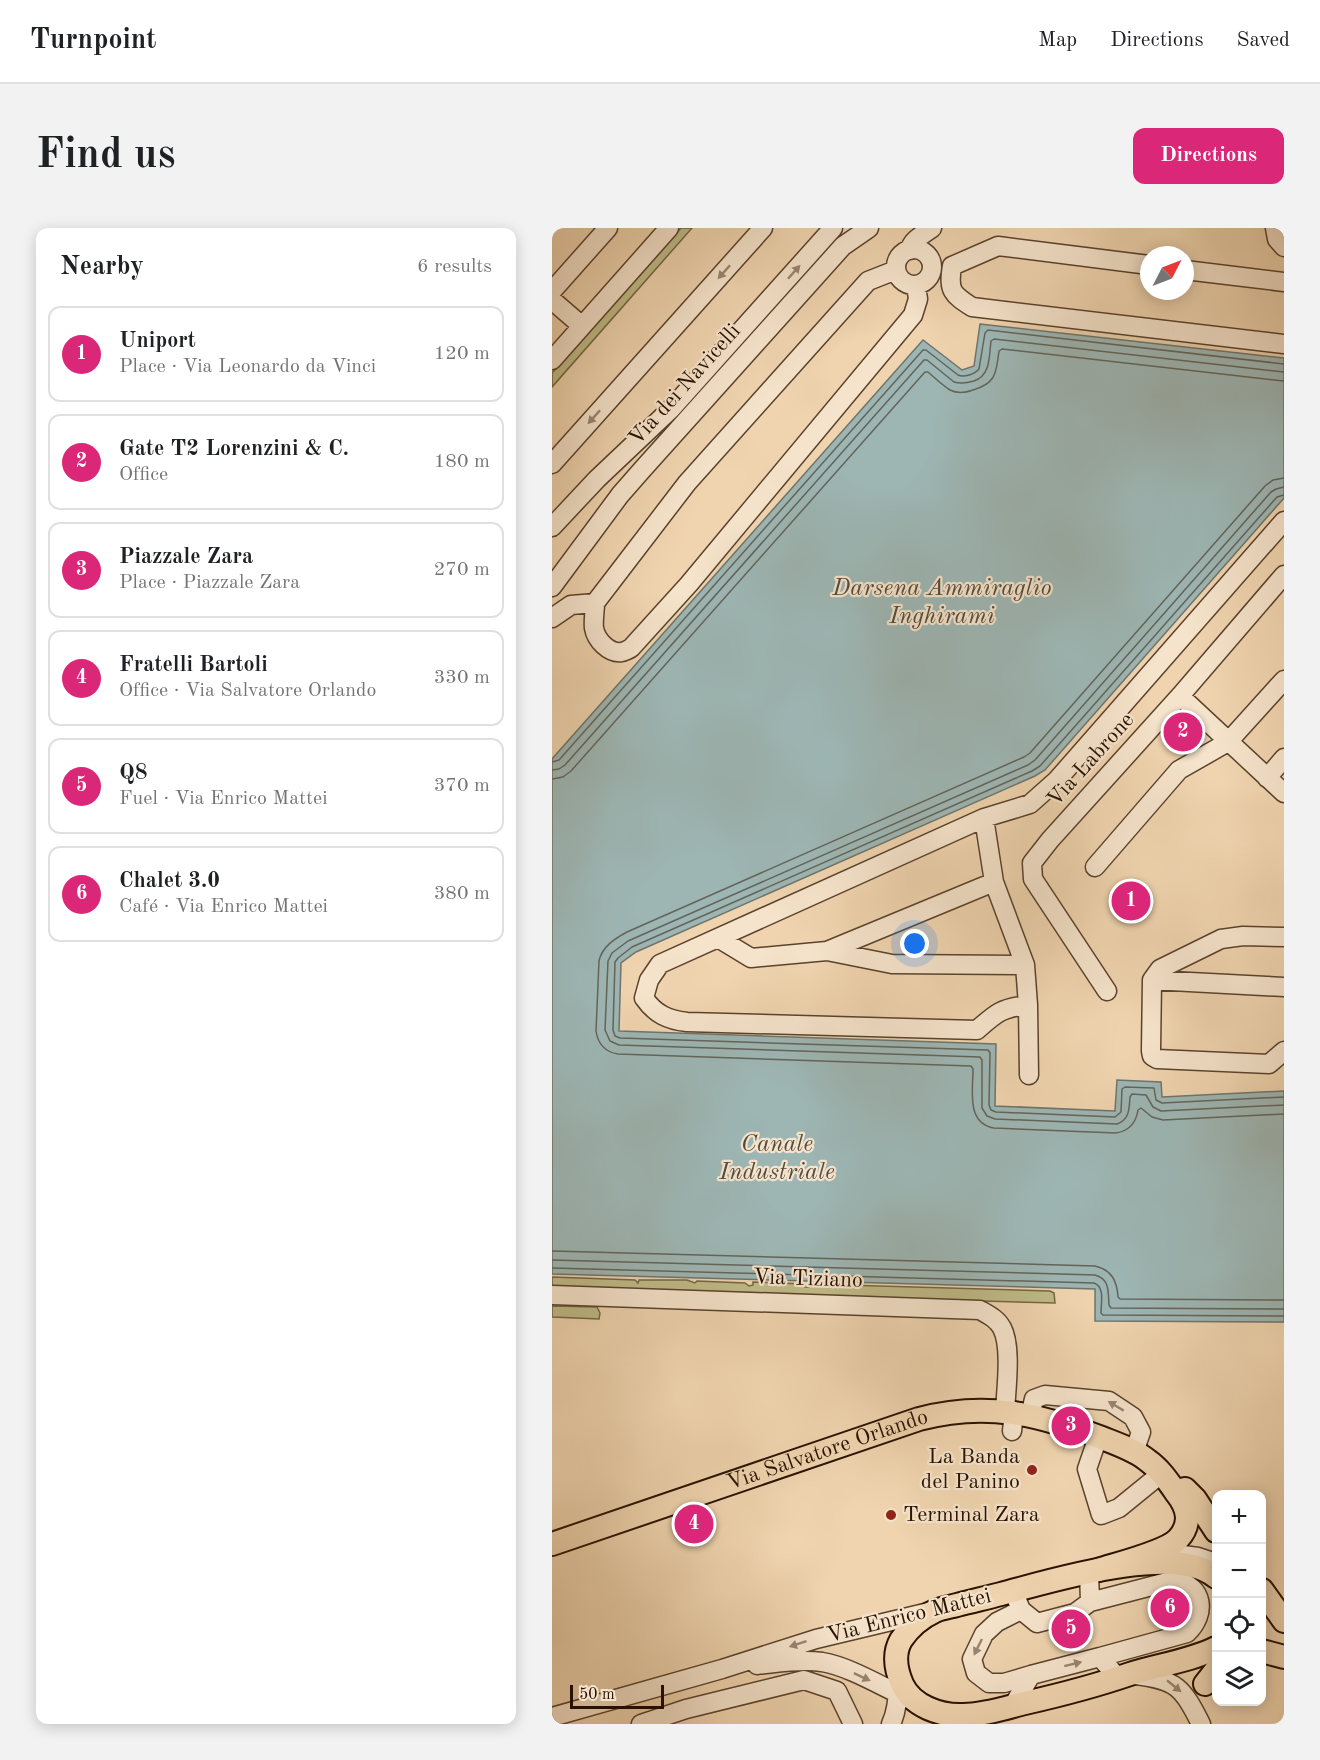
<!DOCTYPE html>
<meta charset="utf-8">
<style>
:root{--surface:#fff;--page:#f2f2f2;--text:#202124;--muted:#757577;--line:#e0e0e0;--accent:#db2777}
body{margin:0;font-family:"Old Standard TT",serif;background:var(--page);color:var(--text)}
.controls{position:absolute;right:18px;bottom:18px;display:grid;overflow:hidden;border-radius:12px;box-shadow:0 3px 15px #0003}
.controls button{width:54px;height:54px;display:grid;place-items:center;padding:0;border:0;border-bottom:2px solid var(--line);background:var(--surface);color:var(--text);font:30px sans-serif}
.compass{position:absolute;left:588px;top:18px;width:54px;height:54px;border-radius:50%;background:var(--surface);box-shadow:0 3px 15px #0003;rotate:48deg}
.scale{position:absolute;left:18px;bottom:15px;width:94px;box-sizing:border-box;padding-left:6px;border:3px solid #291200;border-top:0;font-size:16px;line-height:21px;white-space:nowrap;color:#291200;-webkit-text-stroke:4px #f5e3cb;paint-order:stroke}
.you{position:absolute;left:363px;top:716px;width:21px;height:21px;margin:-15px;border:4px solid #fff;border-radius:50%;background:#1a73e8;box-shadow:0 0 0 9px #1a73e833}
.badge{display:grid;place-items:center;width:39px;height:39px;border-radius:50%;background:var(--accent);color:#fff;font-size:20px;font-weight:700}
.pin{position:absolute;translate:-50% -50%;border:3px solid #fff;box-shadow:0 2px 6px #0006}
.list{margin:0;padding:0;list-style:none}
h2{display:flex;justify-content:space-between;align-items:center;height:78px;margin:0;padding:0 24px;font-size:26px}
h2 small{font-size:20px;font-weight:400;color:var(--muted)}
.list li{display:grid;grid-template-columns:39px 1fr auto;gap:18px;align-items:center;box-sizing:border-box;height:96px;margin:0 12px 12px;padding:0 12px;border:2px solid var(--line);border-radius:12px}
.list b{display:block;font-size:22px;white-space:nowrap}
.list p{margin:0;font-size:20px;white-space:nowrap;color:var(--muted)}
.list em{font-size:20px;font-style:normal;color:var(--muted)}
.icon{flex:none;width:33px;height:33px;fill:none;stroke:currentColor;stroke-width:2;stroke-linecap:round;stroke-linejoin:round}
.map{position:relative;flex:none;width:732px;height:1496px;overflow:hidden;border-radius:12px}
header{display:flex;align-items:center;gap:36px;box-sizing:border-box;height:84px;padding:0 30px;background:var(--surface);border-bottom:2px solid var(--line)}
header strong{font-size:28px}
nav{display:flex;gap:33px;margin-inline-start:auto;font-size:21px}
.intro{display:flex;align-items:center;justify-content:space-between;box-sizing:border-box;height:144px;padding:0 36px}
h1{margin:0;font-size:42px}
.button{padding:15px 27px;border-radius:12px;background:var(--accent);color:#fff;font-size:21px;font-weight:700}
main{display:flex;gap:36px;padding:0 36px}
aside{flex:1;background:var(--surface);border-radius:12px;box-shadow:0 3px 15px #0003}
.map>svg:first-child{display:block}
.green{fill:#bfbb87;stroke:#746644;stroke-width:1.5}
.water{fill:#9db6b4;stroke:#6f746c;stroke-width:1.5}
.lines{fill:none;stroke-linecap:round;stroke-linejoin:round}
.shore{stroke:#63645a;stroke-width:1.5}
.minor-casing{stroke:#5a422c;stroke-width:21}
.major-casing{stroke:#291200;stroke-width:26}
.minor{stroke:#f5e3cb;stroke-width:18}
.major{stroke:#efd4af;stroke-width:22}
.oneway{fill:#998570}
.poi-dot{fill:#8f2418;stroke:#f5e3cb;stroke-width:2}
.labels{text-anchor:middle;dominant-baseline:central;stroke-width:4.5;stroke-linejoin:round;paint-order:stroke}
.street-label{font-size:22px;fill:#291200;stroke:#f5e3cb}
.poi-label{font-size:22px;fill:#291200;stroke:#f5e3cb;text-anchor:end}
.water-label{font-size:24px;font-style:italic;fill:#524b3f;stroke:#f5e3cb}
</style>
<header>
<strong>Turnpoint</strong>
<nav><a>Map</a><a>Directions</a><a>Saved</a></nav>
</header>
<div class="intro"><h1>Find us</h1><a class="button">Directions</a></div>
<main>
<aside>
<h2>Nearby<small>6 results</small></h2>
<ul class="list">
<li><span class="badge">1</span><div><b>Uniport</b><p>Place · Via Leonardo da Vinci</p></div><em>120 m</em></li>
<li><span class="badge">2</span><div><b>Gate T2 Lorenzini &amp; C.</b><p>Office</p></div><em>180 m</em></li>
<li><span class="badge">3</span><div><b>Piazzale Zara</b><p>Place · Piazzale Zara</p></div><em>270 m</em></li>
<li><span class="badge">4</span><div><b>Fratelli Bartoli</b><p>Office · Via Salvatore Orlando</p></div><em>330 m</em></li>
<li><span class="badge">5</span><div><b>Q8</b><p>Fuel · Via Enrico Mattei</p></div><em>370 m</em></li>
<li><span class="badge">6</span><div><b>Chalet 3.0</b><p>Café · Via Enrico Mattei</p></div><em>380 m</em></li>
</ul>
</aside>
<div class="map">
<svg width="732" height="1496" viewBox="0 0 732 1496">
<rect width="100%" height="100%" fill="#efd4af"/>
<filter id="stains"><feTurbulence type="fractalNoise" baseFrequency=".00333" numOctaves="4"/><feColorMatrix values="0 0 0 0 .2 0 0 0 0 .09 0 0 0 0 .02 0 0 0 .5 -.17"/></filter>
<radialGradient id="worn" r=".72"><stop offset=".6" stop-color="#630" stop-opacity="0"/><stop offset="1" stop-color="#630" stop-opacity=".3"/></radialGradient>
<path class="green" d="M129 0H140L0 159V145Z
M0 1049 83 1052 86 1055 87 1052H135L143 1055 145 1053 193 1055 197 1058 201 1057V1054L252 1056 253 1059H257L258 1056 498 1063 502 1065 503 1075 0 1061Z
M0 1078 45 1079 48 1085 47 1091 0 1089Z"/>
<path class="water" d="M428 96 732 130V270L493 542 483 548 84 724 69 735 67 803 444 816 443 878 563 883 565 852 609 854 610 869 732 863V1094L543 1093V1061L0 1046V531L371 112 410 142 422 138Z"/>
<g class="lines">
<path class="shore" d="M732 250 721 252 713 258 478 525 472 529 75 704C62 711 50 719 47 733L44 803C46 816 53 824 66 826L419 838 421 841C421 863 414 895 442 900L564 905C577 903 584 895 586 882L589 880 600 889 611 892 732 886
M732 259 724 261 719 264 483 532 476 537 76 713 60 725 56 733 53 802 58 813 67 817 428 829 430 832V880L435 888 443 891 565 896C578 891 577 881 578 869L580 866 594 867 601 879 609 883 732 877
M732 267 725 269 488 538 480 543 80 719 66 730 63 734 61 802 63 808 68 810 436 822 438 825 437 877 439 882 444 884 563 889 569 884 570 861 573 859 602 860 604 872 610 875 732 869
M0 534 7 532 371 122H374L406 147C412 150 423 146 427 141L433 105 436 102 732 136
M0 542 7 541 13 537 372 132H375L402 154C410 156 415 155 422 153 439 147 437 128 439 113L442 111 732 144
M0 551 11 549 19 543 373 144H376C383 150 390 157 398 162 406 166 413 165 421 162 445 155 444 144 447 123L450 121 732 153
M0 1023 543 1038C560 1042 565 1053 566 1069L568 1071 732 1072
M0 1032 543 1047C558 1051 556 1064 557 1077L559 1080 732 1081
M0 1040 542 1055C553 1059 549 1074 549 1085L551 1087 732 1088"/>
<g class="minor-casing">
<path id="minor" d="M723 0 725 11 732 19
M344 39a18 18 0 1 1 36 0a18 18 0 1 1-36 0Z
M358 22C359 12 372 6 380 0
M597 37 446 18 400 38C396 63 400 66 420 79L732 116
M633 42 732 54
M0 63 56 0
M0 72 30 98
M0 132 117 0
M0 236 211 0
M0 299 45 251 119 181 281 0
M0 359 68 267 89 243 291 18 317 0
M43 375C43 383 41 392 42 400 44 412 57 426 70 424 71 424 78 421 79 420L137 356 361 87 366 71 364 57
M0 390 19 377 43 375 135 255 316 53 344 42
M628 468 732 565
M715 550 732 530
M432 590 442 654 473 737 476 777 477 847
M543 639 627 542 676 514 732 452
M732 709 691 708 669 711 608 741 600 752 599 823 600 828 605 831 717 836 732 823
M166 710 199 730 275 723 442 654
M275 723 340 736 473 737
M600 752 732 759
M555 763 481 651 480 635 498 612 628 468 732 347
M476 777C449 780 444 785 425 802L135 794C116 792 103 786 92 770L97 752 108 736 432 590 478 576 505 552 732 293
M0 1067 428 1082C437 1087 445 1091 450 1100 460 1119 454 1162 453 1184
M478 1188 482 1171 493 1167 557 1173 581 1189 589 1204 582 1224
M460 1203 462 1185
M546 1209 535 1241 549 1287 567 1280 610 1245
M631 1327 646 1329 664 1335
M465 1372 469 1382 485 1395 523 1385 538 1374 537 1344
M538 1374 623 1352C652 1358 655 1386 635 1405L548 1429
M469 1382 445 1394 432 1406 420 1431 424 1445 437 1455H452L479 1447
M205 1437C226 1435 249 1431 270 1434 300 1439 335 1462 364 1474
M583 1447C625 1452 630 1459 649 1496
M461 1478 479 1447 548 1429 566 1450
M0 1489 170 1441 264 1411 377 1384
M89 1496 134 1481 252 1452 285 1463 301 1496
M339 1496C345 1483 346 1471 346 1457"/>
</g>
<g class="major-casing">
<g id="major">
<path d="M633 1261 643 1271 664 1303"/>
<path id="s1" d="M0 1316 367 1191C434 1173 486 1186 550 1210 565 1216 583 1222 595 1232 608 1241 616 1253 625 1266 636 1280 640 1296 626 1311 614 1324 564 1336 546 1342"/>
<path d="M664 1349C622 1314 499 1353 449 1366 434 1370 420 1373 405 1377 398 1379 390 1380 383 1383 370 1389 357 1400 349 1412 341 1426 344 1442 350 1456 360 1478 388 1488 411 1487 432 1487 453 1480 473 1475 508 1467 543 1458 578 1446 606 1437 638 1433 664 1420"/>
<path d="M710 1362 732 1393"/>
<path d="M710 1423 732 1429"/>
<path d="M653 1456 664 1442"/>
</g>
</g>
<use href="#minor" class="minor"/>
<use href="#major" class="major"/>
</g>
<defs><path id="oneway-solid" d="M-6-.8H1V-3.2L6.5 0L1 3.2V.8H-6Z" transform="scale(1.5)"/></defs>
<g class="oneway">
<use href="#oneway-solid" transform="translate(172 44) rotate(132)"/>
<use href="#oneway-solid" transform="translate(242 44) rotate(-48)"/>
<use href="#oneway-solid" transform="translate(42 189) rotate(132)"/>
<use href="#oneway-solid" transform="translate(564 1178) rotate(-149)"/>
<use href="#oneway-solid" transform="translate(246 1416) rotate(162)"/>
<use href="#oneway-solid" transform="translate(426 1419) rotate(116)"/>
<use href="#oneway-solid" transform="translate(521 1436) rotate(-14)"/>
<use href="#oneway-solid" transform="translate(310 1449) rotate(25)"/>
<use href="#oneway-solid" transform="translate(622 1458) rotate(39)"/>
</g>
<g class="poi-dot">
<circle cx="480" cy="1242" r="6"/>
<circle cx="339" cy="1287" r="6"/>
</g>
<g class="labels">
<g class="street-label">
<text transform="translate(133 157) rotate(-48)">Via dei Navicelli</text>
<text transform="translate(539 532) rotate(-48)">Via Labrone</text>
<text transform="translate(256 1051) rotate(2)">Via Tiziano</text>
<text stroke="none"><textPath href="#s1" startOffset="291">Via Salvatore Orlando</textPath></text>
<text transform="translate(357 1388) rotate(-14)">Via Enrico Mattei</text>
</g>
<g class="poi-label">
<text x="468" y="1229">La Banda<tspan x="468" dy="25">del Panino</tspan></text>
<text x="351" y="1287" text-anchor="start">Terminal Zara</text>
</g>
<g class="water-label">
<text x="390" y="361">Darsena Ammiraglio<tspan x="390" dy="28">Inghirami</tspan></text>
<text x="225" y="917">Canale<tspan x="225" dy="28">Industriale</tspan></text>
</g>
</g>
<rect width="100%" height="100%" filter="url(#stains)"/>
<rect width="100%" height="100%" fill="url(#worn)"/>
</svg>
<div class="controls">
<button>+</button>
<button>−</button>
<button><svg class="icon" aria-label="locate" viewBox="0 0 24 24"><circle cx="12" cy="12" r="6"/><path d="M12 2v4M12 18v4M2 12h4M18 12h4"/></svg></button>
<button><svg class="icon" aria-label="layers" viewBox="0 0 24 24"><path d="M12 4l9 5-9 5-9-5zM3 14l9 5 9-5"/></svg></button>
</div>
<svg class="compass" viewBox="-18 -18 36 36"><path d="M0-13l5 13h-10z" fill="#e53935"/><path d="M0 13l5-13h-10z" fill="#757577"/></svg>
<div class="scale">50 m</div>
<div class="you"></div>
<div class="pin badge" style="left:579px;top:673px">1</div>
<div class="pin badge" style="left:631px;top:504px">2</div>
<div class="pin badge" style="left:519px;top:1198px">3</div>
<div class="pin badge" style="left:142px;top:1296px">4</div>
<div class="pin badge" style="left:519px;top:1401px">5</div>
<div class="pin badge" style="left:618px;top:1380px">6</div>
</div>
</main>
